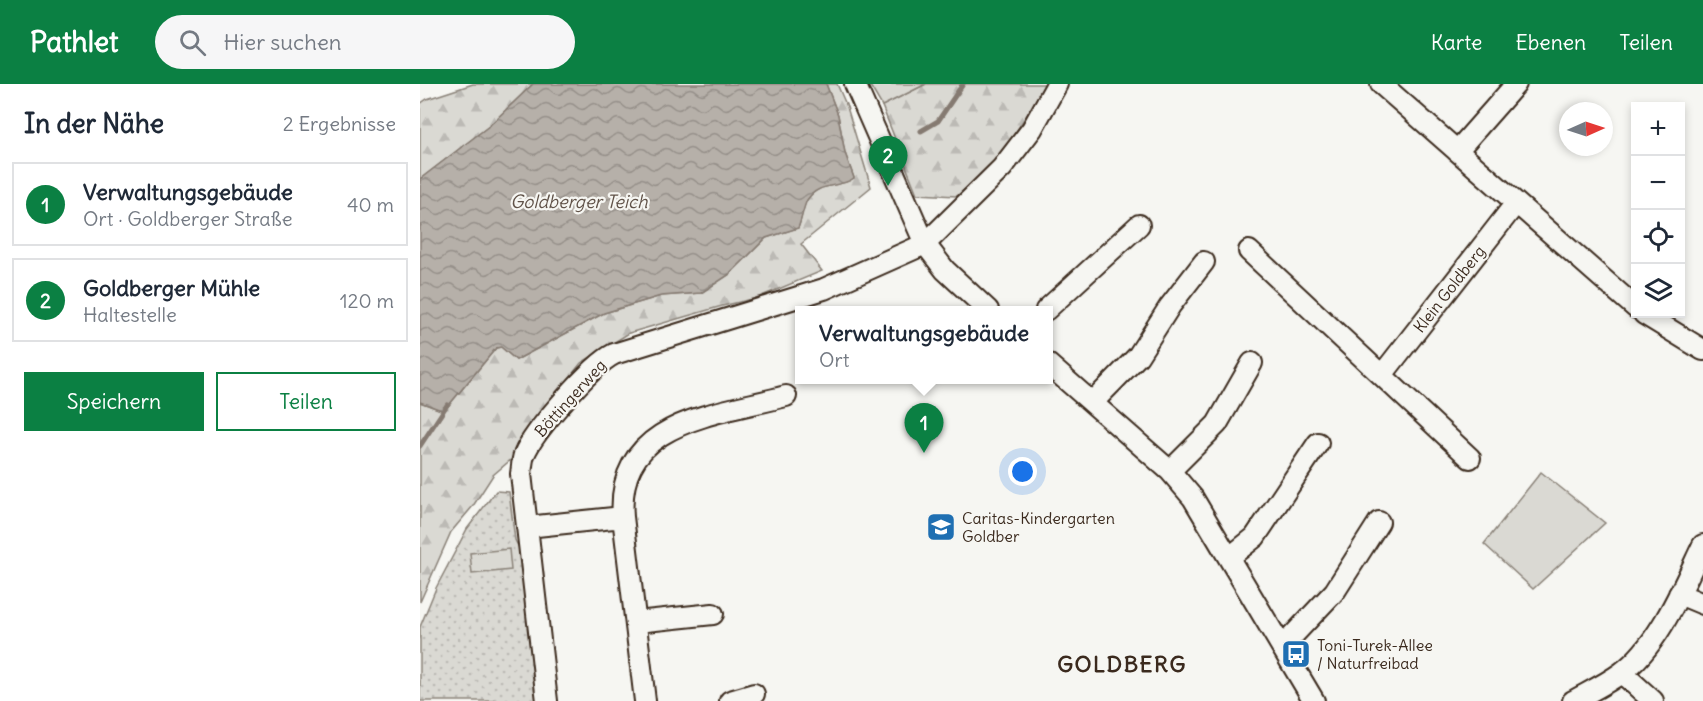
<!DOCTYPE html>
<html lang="de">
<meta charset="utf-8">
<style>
:root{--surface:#fff;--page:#f6f6f7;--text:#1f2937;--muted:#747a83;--line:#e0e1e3;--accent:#0b8043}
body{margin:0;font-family:Delius,sans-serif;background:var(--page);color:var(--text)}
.controls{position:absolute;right:18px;top:18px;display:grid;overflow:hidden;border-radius:0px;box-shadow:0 3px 9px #0003}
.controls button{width:54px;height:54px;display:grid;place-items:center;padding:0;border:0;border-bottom:2px solid var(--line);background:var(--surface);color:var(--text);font:30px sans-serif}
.compass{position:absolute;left:1139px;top:18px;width:54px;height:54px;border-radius:50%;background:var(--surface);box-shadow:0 3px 9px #0003;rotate:87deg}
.you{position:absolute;left:603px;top:388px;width:21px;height:21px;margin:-15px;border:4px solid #fff;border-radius:50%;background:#1a73e8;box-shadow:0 0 0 9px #1a73e833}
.badge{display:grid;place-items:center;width:39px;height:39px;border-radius:50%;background:var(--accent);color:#fff;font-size:20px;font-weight:700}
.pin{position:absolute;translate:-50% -50px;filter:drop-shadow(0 2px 3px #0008)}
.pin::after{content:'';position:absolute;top:32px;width:21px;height:18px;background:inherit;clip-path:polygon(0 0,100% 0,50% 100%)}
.popup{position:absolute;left:375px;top:222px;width:258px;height:78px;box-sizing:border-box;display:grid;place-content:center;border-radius:0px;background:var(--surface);filter:drop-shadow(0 2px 4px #0005);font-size:20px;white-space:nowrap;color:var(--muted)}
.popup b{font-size:22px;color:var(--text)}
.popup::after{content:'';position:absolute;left:50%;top:100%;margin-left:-12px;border:12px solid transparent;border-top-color:var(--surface)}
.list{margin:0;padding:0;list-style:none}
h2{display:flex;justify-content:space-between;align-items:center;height:78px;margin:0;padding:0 24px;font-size:26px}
h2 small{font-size:20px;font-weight:400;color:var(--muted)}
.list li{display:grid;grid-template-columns:39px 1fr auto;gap:18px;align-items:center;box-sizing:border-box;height:84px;margin:0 12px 12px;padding:0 12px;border:2px solid var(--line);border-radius:0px}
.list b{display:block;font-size:22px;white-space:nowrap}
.list p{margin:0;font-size:20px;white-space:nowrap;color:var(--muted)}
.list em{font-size:20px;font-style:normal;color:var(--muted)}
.actions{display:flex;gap:12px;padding:18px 24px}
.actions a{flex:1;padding:14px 0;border:2px solid var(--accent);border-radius:0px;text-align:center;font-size:21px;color:var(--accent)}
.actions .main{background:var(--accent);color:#fff}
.icon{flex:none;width:33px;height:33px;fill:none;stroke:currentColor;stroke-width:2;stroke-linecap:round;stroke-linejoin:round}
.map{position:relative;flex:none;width:1283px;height:617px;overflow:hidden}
header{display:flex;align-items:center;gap:36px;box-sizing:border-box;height:84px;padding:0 30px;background:var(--accent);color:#fff}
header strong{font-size:28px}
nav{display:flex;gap:33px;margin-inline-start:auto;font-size:21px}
.search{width:420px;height:54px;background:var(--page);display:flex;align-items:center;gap:15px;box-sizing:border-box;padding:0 21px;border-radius:33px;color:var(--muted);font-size:22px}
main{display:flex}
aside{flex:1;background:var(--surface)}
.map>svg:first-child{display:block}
.grass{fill:url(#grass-dots);stroke:#8a8278;stroke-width:1.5}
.forest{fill:url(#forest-firs);stroke:#8a8278;stroke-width:1.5}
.park{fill:#dad9d3;stroke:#8a8278;stroke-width:1.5}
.water{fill:url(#water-waves);stroke:#857a71;stroke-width:1.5}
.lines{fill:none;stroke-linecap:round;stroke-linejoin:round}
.stream{stroke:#857a71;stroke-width:5}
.street-casing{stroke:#3b2a1e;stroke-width:24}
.street{stroke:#f6f6f2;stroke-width:20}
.labels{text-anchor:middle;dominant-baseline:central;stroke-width:4.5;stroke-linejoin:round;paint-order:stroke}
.street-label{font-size:16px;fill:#3b2a1e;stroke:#f6f6f2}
.poi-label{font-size:16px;fill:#3b2a1e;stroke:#f6f6f2;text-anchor:start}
.water-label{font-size:18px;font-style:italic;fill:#605248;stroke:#f6f6f2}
.district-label{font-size:22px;font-weight:bold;letter-spacing:1.5px;fill:#3b2a1e;stroke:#f6f6f2}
</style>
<header>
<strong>Pathlet</strong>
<div class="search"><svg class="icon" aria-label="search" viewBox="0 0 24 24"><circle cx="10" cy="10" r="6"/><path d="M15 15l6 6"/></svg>Hier suchen</div>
<nav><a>Karte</a><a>Ebenen</a><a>Teilen</a></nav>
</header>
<main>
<aside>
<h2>In der Nähe<small>2 Ergebnisse</small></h2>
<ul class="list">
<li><span class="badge">1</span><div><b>Verwaltungsgebäude</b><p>Ort · Goldberger Straße</p></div><em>40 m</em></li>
<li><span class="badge">2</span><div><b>Goldberger Mühle</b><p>Haltestelle</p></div><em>120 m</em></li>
</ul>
<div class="actions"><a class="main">Speichern</a><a>Teilen</a></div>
</aside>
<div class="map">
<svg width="1283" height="617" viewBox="0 0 1283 617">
<defs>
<pattern id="grass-dots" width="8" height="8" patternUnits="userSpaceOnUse" patternTransform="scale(1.5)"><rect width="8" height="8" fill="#dad9d3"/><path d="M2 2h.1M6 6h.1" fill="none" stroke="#bcbab5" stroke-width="1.8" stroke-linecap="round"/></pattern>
<pattern id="forest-firs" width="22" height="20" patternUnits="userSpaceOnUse" patternTransform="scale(1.5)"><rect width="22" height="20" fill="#dad9d3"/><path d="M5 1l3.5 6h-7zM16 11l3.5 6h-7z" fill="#bcbab5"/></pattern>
<pattern id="water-waves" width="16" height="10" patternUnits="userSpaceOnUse" patternTransform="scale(1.5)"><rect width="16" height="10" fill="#b6b0a9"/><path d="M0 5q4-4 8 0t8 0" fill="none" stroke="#958f89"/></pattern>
</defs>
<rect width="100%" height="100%" fill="#f6f6f2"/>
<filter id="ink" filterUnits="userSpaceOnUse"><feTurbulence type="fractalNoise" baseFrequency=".0167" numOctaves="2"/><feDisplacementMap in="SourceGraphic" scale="12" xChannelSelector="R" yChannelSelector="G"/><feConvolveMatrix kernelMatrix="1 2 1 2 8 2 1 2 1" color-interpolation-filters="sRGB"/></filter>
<g filter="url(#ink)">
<path class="grass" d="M76 407 89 408 95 456 104 474 119 617H0V543L16 504 47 445Z"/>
<path class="forest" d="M53 0H113L69 42 0 95V20L7 15Z
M406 0H417L427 23 451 103 381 160 402 187 337 214 302 222 209 249 161 279 106 348 94 373 73 391 53 422 31 448 0 518V318L24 327 76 264 81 263 96 276 184 229 241 212 281 209 310 190 346 154 378 144C382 135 382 124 387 116 399 97 419 105 434 94L425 69 418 31Z
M506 0H627L578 75 537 112 497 110 462 22Z"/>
<path class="park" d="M449 0H506L462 22Z
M1121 388 1185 439 1113 505 1064 460Z
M89 465 91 486 52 490 50 469Z"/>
<path class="water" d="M113 0H406L418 31 425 69 434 94C419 105 399 97 387 116 383 124 382 135 378 144L346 154 310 190 281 209 241 212 184 229 96 276 81 263 76 264 24 327 0 318V95L69 42Z"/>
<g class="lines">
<path class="stream" d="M501 47 518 37 543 0
M0 362 27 321"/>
<g class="street-casing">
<path id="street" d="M435 0 505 160 525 186 568 226
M961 0 1216 224
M1037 67 1096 0
M829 167 1050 374
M626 226 719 141
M1224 230 1283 266
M628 280 750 387 773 414 894 617
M962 291 1096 119
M673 318 718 272 750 222 784 178
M750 387 797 340 832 279
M203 433C195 336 296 331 366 312
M107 443 203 433 225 617
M810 473 835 453 898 359
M1259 510 1283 520
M216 538 293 530
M863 562 915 507 959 438
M1202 589 1233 617
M127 617 101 390C102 384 102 377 104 371 113 348 172 281 194 270L404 205 505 160 582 84 612 45 637 0
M310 617 334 610
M1153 617C1169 608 1186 600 1201 589 1239 562 1263 502 1283 461"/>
</g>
<use href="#street" class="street"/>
</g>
</g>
<defs>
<g id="school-square" transform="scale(1.5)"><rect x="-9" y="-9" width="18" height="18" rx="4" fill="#1f6fb2" stroke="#f6f6f2"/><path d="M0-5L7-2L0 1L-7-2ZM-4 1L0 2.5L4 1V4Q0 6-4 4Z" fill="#fff"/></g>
<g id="bus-square" transform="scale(1.5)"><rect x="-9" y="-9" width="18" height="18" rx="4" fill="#1f6fb2" stroke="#f6f6f2"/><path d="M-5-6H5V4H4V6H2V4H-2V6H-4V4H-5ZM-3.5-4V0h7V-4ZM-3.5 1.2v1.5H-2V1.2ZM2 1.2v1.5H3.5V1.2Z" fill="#fff"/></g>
</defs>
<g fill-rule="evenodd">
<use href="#school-square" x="521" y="443"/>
<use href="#bus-square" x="876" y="570"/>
</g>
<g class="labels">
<g class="street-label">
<text transform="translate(1029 205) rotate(-52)">Klein Goldberg</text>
<text transform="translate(150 314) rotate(-48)">Böttingerweg</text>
</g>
<g class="poi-label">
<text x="542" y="434">Caritas-Kindergarten<tspan x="542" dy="18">Goldber</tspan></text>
<text x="897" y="561">Toni-Turek-Allee<tspan x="897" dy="18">/ Naturfreibad</tspan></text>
</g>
<g class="water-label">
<text x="159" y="117">Goldberger Teich</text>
</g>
<g class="district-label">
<text x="702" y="580">GOLDBERG</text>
</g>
</g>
</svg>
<div class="controls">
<button>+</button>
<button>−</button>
<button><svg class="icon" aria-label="locate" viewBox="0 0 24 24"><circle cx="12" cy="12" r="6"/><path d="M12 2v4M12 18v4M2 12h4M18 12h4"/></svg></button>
<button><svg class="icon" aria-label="layers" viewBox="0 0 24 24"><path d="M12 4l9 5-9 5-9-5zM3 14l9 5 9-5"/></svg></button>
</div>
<svg class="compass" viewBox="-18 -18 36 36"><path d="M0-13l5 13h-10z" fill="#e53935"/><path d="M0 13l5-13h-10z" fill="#747a83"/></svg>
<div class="you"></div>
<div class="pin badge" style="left:504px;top:369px">1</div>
<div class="popup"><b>Verwaltungsgebäude</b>Ort</div>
<div class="pin badge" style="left:468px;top:102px">2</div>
</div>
</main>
